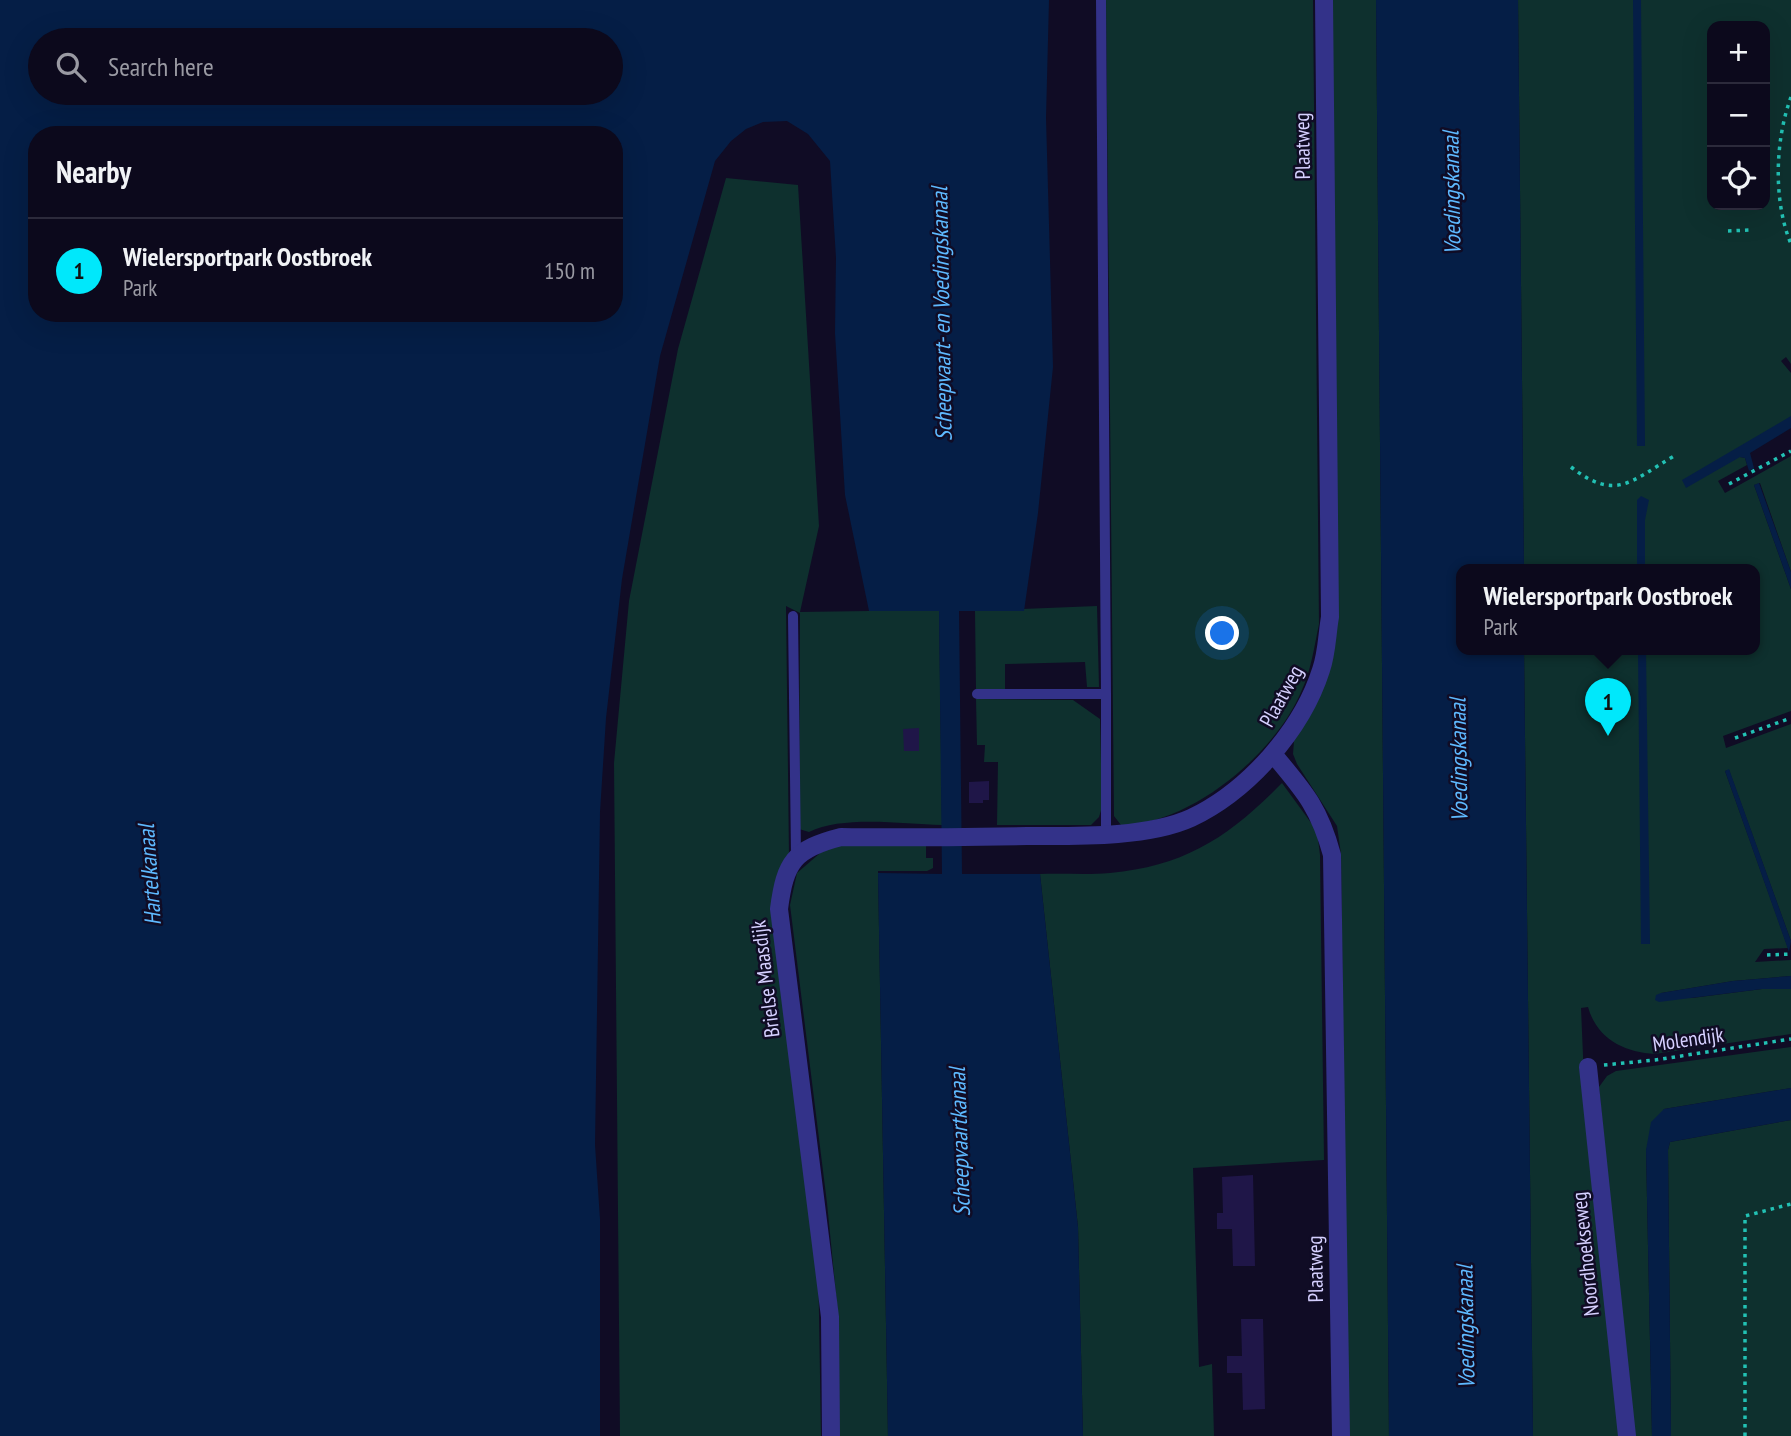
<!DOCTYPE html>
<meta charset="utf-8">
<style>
:root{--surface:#0c091c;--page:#1a1729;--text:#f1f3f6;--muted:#9a9aa3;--line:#2c2a3b;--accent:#00e8fb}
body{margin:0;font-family:"PT Sans Narrow",sans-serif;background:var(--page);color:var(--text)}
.controls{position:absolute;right:21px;top:21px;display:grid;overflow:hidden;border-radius:14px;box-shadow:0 7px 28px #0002}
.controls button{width:63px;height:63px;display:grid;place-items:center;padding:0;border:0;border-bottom:2px solid var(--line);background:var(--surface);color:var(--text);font:35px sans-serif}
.you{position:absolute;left:1223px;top:634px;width:24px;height:24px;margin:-18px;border:5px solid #fff;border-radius:50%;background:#1a73e8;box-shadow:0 0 0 10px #1a73e833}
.badge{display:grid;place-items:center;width:46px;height:46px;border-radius:50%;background:var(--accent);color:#111;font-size:23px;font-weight:700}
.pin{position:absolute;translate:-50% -58px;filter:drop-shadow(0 2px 4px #0008)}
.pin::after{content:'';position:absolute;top:37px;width:24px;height:21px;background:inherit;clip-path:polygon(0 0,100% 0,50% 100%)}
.popup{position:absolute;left:1456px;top:564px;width:304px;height:91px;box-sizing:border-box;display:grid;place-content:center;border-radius:14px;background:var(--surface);filter:drop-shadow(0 2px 5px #0005);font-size:23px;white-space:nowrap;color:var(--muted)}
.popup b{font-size:26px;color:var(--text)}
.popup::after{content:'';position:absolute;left:50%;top:100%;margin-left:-14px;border:14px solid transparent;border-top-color:var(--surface)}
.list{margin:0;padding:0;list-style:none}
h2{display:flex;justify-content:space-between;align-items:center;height:91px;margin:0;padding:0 28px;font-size:30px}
h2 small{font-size:23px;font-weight:400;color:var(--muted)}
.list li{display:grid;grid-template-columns:46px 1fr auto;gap:21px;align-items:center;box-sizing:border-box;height:105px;padding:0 28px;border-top:2px solid var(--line)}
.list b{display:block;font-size:26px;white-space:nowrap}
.list p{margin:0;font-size:23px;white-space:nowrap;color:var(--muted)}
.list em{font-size:23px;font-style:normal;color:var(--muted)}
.icon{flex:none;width:38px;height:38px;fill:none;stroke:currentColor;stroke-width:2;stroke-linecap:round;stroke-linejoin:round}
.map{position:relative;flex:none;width:1791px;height:1436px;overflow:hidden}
.search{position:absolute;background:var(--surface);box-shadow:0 7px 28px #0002;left:28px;top:28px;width:595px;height:77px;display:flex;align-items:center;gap:18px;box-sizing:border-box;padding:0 24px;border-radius:38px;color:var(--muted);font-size:26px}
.panel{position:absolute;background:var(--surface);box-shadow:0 7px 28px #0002;left:28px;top:126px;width:595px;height:196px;border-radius:28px}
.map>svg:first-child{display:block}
.green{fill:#0e302e;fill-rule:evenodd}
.water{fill:#051e46;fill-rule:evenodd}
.building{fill:#1f1648}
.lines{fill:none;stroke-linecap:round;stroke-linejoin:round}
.path{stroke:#22c1b4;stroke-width:3.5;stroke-dasharray:3.5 5;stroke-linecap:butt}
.lane{stroke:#333289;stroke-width:10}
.street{stroke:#333289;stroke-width:18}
.labels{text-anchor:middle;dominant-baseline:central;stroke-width:5;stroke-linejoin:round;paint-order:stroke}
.street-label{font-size:21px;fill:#d5d0ff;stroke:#100c25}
.water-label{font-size:23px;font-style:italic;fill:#5eb9ff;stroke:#100c25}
</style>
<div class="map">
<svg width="1791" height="1436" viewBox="0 0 1791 1436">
<rect width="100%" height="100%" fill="#100c25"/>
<path class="green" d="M1106 0H1313L1319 624C1314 648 1311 671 1301 692 1275 754 1190 825 1121 825L1114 816Z
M1331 0H1376L1389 1436H1348L1341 854 1337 826 1297 764 1293 754 1294 741 1319 697 1330 664Z
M1518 0H1791V364L1786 357 1781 361 1791 373V421L1740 457 1745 458 1747 465 1718 481 1725 493 1791 456V572L1760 483 1754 485 1791 589V711L1723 736 1726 748 1791 724V941L1729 770 1725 771 1788 948 1764 949 1755 962 1791 960V976L1733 981 1661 993 1692 998 1762 989H1791V1034L1655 1054C1624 1052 1597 1039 1588 1007L1581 1008 1584 1079 1621 1436H1533L1524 650H1755V570H1524ZM1712 26H1765V205H1712Z
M726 178 798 185 819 526 800 612 939 610 942 825C903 824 843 815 809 832L799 829 800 613 786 606 789 855 777 878 818 1254 821 1436H620L614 763 629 601 678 349Z
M1097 606 1099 687H1087L1085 662 1005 664V689H976L975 611Z
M976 699 1073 700 1100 719 1102 807 1099 817 1091 825H997L998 762H984L985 745H977Z
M1282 783 1317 831 1320 855 1324 1160 1193 1168 1199 1367 1212 1364 1214 1436H1083L1078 1227 1040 874C1063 873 1087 875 1110 873 1186 866 1230 836 1282 783Z
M926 842V858H933V868L927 871H878L888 1436H839L838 1314 827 1203 790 905 797 873 826 848 839 845Z
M1791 1047V1088L1664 1109 1646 1150 1652 1436H1632L1599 1087 1607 1076 1616 1071Z
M1791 1120V1436H1671L1668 1150 1670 1142Z"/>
<path class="water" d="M0 0H1049L1046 118 1053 367 1038 513 1024 611H959L962 874H1040L1078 1227 1083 1436H888L878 873 942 874 939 611H869L845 495 835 333 836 258 830 161 808 134 787 121 763 122 746 129 731 141 715 161 660 356 622 579 606 718 600 812 595 1145 600 1219V1436H0ZM40 40H611V93H40ZM37 135H614V313H37Z
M1376 0H1518L1524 570H1461V650H1524L1533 1436H1389Z
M1633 0H1641L1645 446H1637Z
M1791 416V428L1750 453 1754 468 1749 471 1745 458 1740 457 1686 488 1682 480Z
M1759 483 1791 572V589L1754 485Z
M1641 496 1649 500 1645 520V570H1637V500Z
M1638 650H1646L1650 944H1641Z
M1729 769 1791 941 1789 952 1725 771Z
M1791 976V989H1762L1659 1002 1655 1000 1656 995 1661 993 1733 981Z
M1791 1088V1120L1670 1142 1668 1150 1671 1436H1652L1646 1150 1651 1122 1664 1109Z"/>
<path class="building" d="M919 728V751H904L903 729Z
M989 781V800H983V803H969V782Z
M1253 1175 1255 1266H1233L1232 1229H1217V1213H1223L1222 1177Z
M1241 1319H1263L1265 1409 1243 1410 1242 1373H1227V1356H1242Z"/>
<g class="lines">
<path class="path" d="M1791 97C1775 140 1773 201 1791 244
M1728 231 1749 230
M1571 467C1616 502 1631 481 1674 456
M1729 484 1791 451
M1735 738 1791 718
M1767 955 1791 954
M1604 1065 1655 1060 1791 1039
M1745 1436V1216L1791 1204"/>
<path class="lane" d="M1101 0 1106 694
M793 616 796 856
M977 694H1106V835"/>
<path class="street" d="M1273 754C1304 791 1319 807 1332 855L1341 1436
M1588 1067 1627 1436
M831 1436 830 1317 779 909C785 862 794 849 841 837 903 838 965 837 1027 836 1075 836 1147 838 1191 818 1248 791 1302 730 1321 670 1327 653 1327 634 1330 617L1324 0"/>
</g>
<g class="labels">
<g class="street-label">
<text transform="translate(1302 146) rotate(-91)">Plaatweg</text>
<text transform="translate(1281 696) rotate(-61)">Plaatweg</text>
<text transform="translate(765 979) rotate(-97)">Brielse Maasdijk</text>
<text transform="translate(1688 1039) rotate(-8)">Molendijk</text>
<text transform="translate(1585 1254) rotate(-96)">Noordhoekseweg</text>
<text transform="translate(1315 1269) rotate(-91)">Plaatweg</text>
</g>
<g class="water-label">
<text transform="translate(1451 193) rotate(-91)">Voedingskanaal</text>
<text transform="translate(941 314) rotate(-91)">Scheepvaart- en Voedingskanaal</text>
<text transform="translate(1458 760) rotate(-91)">Voedingskanaal</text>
<text transform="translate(149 875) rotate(-94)">Hartelkanaal</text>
<text transform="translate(959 1142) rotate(-92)">Scheepvaartkanaal</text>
<text transform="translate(1465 1327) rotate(-91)">Voedingskanaal</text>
</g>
</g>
</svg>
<div class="controls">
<button>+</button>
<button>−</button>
<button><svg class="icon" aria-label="locate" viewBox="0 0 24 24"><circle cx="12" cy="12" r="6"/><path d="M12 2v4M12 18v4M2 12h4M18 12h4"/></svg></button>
</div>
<div class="you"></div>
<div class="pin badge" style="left:1608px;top:736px">1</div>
<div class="popup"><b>Wielersportpark Oostbroek</b>Park</div>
<div class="search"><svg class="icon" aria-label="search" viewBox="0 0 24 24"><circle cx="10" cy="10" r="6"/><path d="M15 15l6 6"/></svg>Search here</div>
<section class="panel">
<h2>Nearby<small></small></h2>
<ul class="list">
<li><span class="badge">1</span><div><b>Wielersportpark Oostbroek</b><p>Park</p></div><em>150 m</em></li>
</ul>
</section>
</div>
